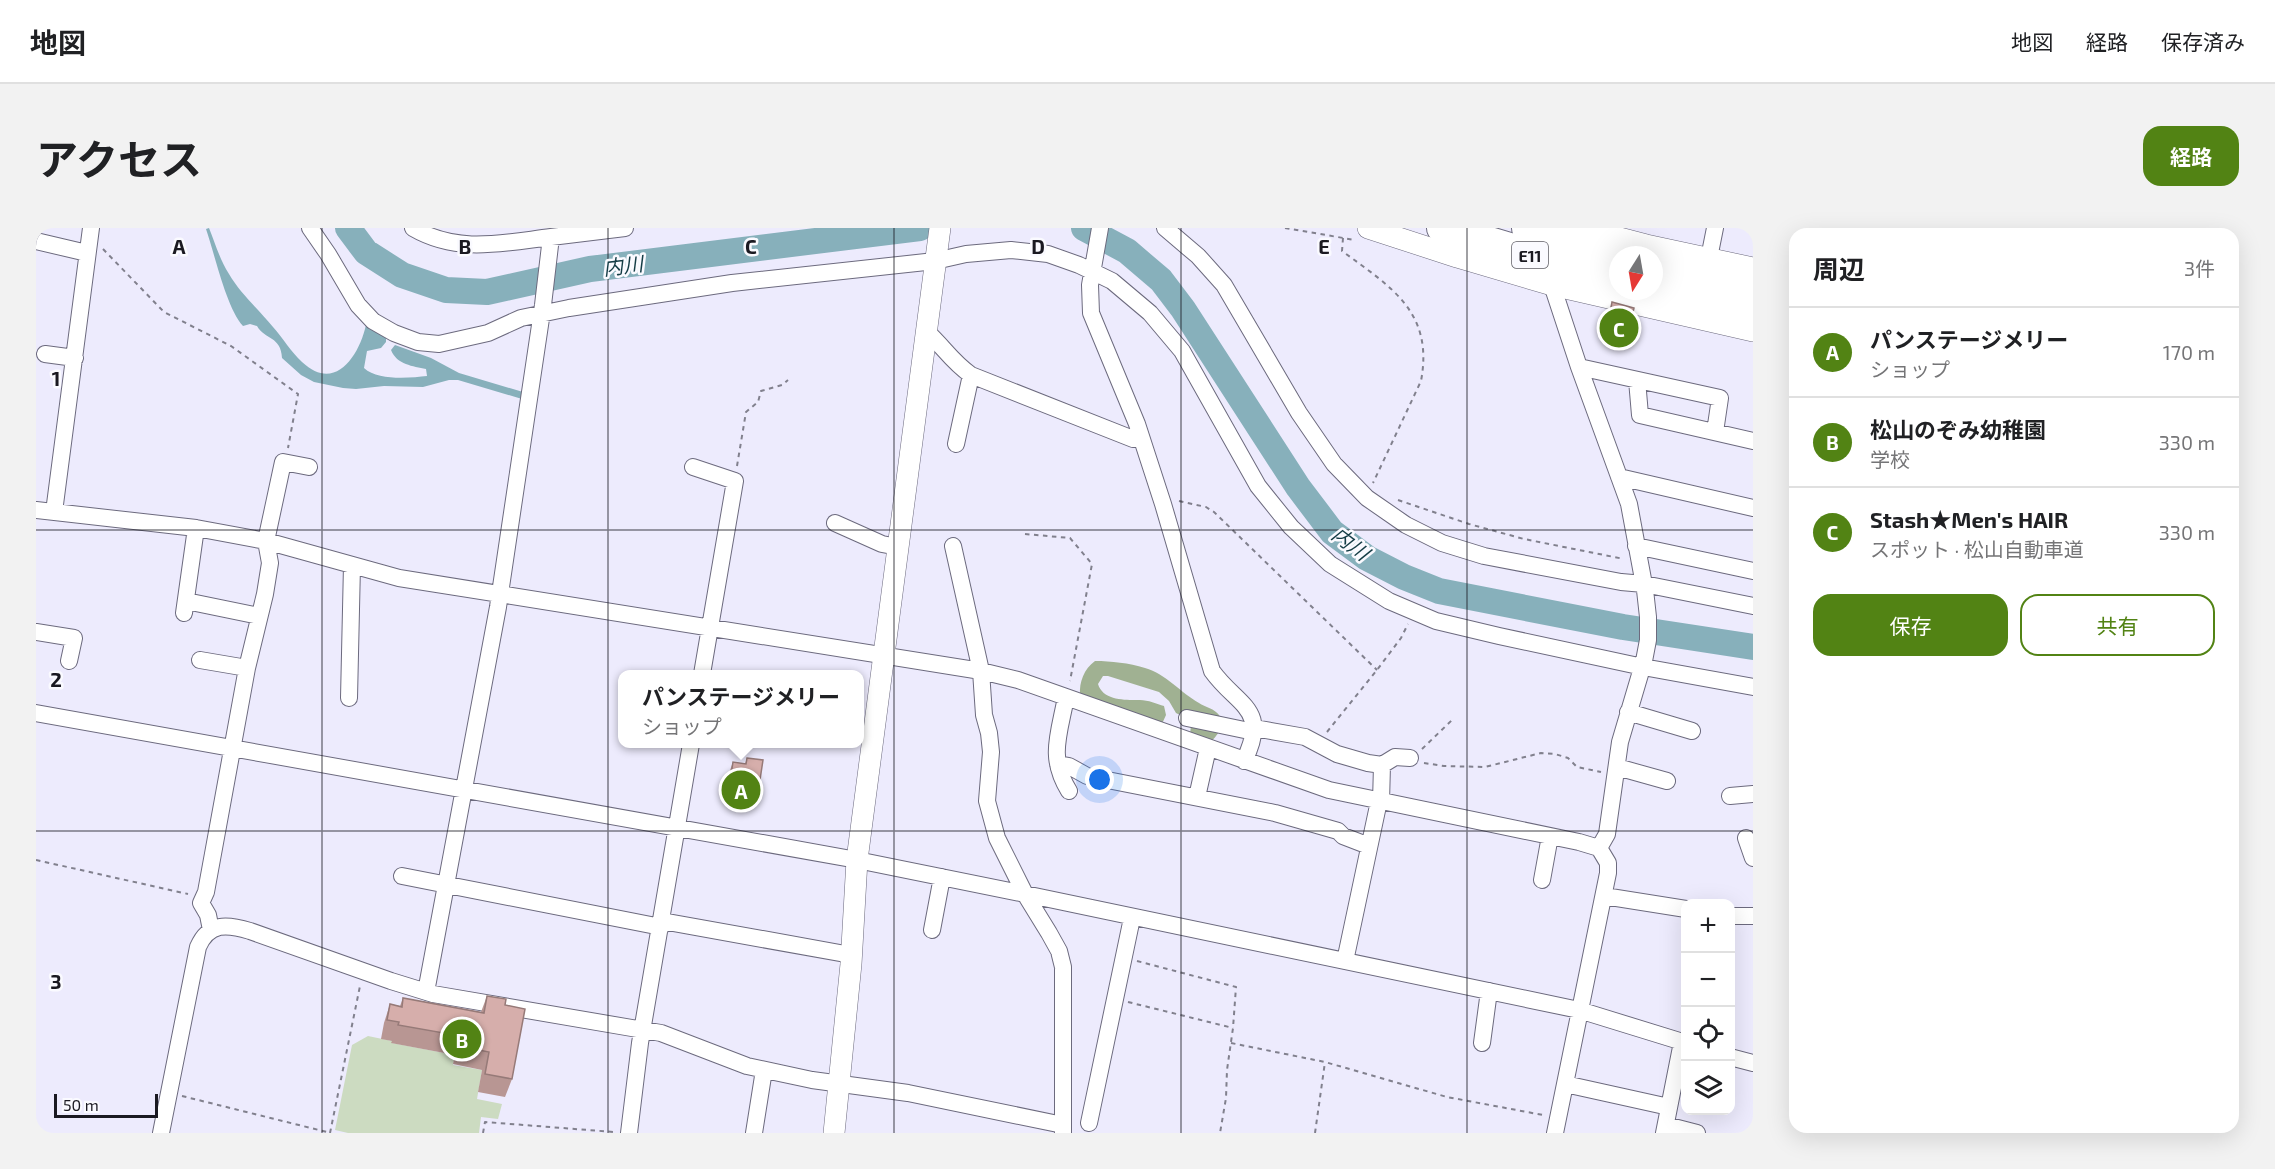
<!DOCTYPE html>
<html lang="ja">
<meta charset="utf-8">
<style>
:root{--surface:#fff;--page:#f2f2f2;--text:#202124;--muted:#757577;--line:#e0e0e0;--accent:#528314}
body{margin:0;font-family:"Exo 2","Noto Sans JP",sans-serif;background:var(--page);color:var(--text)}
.controls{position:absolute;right:18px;bottom:18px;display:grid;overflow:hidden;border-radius:12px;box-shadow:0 6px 24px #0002}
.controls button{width:54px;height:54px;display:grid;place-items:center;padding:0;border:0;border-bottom:2px solid var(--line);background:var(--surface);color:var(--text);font:30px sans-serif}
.compass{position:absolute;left:1573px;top:18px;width:54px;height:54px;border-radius:50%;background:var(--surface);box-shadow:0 6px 24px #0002;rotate:191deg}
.scale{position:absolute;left:18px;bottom:15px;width:104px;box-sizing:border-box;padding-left:6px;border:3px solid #1a1921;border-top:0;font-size:16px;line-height:21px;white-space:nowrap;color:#1a1921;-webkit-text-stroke:4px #fafaff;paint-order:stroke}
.you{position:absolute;left:1064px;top:552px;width:21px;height:21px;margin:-15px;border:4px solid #fff;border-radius:50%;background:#1a73e8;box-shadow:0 0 0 9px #1a73e833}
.badge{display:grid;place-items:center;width:39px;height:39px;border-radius:50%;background:var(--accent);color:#fff;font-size:20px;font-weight:700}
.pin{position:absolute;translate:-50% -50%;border:3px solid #fff;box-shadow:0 2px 6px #0006}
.popup{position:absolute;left:582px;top:442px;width:246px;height:78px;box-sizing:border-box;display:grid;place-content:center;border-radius:12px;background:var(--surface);filter:drop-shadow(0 2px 4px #0005);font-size:20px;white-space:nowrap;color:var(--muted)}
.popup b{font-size:22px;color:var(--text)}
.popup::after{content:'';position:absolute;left:50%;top:100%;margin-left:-12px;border:12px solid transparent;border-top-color:var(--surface)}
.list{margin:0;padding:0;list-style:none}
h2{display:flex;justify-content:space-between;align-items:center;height:78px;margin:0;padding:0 24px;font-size:26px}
h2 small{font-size:20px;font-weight:400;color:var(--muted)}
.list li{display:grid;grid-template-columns:39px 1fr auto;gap:18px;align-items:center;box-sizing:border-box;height:90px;padding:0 24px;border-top:2px solid var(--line)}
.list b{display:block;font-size:22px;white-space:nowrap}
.list p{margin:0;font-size:20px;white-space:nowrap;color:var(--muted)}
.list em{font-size:20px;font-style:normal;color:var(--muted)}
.actions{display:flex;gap:12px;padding:18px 24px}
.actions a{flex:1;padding:14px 0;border:2px solid var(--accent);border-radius:18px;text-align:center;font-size:21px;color:var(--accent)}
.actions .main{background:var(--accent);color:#fff}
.icon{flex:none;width:33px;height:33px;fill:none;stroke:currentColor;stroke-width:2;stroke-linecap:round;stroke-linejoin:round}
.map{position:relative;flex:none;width:1717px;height:905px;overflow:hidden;border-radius:18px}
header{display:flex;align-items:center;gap:36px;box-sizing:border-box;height:84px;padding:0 30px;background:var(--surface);border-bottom:2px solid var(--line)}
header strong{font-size:28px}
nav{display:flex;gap:33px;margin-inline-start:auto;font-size:21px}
.intro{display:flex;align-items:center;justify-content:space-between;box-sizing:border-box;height:144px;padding:0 36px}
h1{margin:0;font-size:42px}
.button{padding:15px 27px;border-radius:18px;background:var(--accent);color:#fff;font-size:21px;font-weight:700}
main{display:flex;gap:36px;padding:0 36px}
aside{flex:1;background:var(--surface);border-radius:18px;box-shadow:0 6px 24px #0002}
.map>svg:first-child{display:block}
.green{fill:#ccdbc1}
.forest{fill:#a0b192}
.water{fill:#87b0bb}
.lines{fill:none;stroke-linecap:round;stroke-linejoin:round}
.river{stroke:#87b0bb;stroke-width:26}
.minor-casing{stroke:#6c6a7e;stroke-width:18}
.tertiary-casing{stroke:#6c6a7e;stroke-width:22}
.motorway-casing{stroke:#6c6a7e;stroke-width:32}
.path{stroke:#81808d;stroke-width:2;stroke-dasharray:4.5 4.5;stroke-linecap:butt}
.minor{stroke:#fff;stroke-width:16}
.tertiary{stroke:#fff;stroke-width:21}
.motorway{stroke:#fff;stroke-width:30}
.wall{fill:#b89693}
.shaded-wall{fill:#967a78}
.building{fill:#d6aeab;stroke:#967a78;stroke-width:1.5}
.grid{fill:none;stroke:#1a1921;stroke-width:1.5;stroke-opacity:0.55}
.labels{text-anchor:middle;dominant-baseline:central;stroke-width:5;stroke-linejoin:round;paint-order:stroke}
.shield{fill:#fafaff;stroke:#5d5c64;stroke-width:1.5}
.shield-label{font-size:16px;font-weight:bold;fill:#1a1921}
.water-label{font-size:20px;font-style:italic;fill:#143c45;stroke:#fafaff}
.grid-label{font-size:20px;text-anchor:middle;font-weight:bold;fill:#1a1921;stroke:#fafaff;stroke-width:5;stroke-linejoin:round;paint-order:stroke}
</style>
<header>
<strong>地図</strong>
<nav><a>地図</a><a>経路</a><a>保存済み</a></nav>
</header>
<div class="intro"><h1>アクセス</h1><a class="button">経路</a></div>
<main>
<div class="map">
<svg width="1717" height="905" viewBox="0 0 1717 905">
<rect width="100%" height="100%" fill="#edebfd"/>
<path class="green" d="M332 808 356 813V815L419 827 417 837 446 842 441 871 466 876 462 891 445 889 443 905H312L299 902 316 817Z"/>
<path class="forest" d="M1059 433C1075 433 1093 435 1109 440 1130 446 1145 465 1163 475 1169 479 1179 481 1183 487 1190 496 1181 509 1174 514L1154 507 1155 497 1148 489 1140 485 1133 473 1123 464 1072 448H1067L1062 456C1067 473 1090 472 1104 472 1112 472 1121 476 1128 478L1130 487 1125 498 1044 467C1043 454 1048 441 1059 433Z"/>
<path class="water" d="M173 0C179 15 184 32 193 46 204 65 223 82 237 99 247 110 255 124 266 134 299 165 323 128 330 97L350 110V114L345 120 331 123 328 140C342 153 374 150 391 148L390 141C377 138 361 137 355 122L359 117 395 130 423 145 487 164 486 171 422 152H413L387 159 348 158 320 161 307 160 278 154 265 147 246 130C245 108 229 112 221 98L214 96 207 98C190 79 179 27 170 1Z"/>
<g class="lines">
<path class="river" d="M312 0 330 24 366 47 410 62 451 64 554 41 884 0
M1048 0 1091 23 1125 52 1147 81 1262 259 1296 304 1331 330 1368 349 1403 363 1587 399 1717 419"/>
<g class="minor-casing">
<path id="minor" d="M274 0 292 26 322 77 337 93 358 105 382 114 403 116 452 105 485 90 533 80 696 55 899 33 930 26 975 22 1012 26 1043 37 1076 53 1114 85 1146 123 1222 258 1255 299 1294 336 1353 373 1400 393 1463 408 1607 439 1717 459
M377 0C422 26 466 15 515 9
M1064 0 1054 57 1055 85 1101 196 1127 276 1176 443C1202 479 1234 480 1208 533
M1129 0 1162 28 1188 57 1263 185 1298 236 1331 270 1370 297 1406 315 1448 328 1585 354 1608 356 1717 378
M0 13 51 25
M1673 30 1679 0
M1516 57 1543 139 1593 276 1609 362 1612 389V412L1608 433 1584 514 1571 606 1563 620
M890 103C908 119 915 133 935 147L1097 211H1105
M9 126 39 130
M1543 139 1684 170 1679 204
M1601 152 1604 187 1717 213
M920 216 935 147
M657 239 699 253 666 446
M1583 249 1717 280
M0 282 160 300 230 313 363 350 945 443 982 452 1293 562 1543 614 1563 620 1572 635V645L1519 905
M18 284 55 0
M799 295 846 316 862 319
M917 318 945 443 948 487 953 505 955 524 951 573 961 610 989 666 1013 705 1023 723 1027 739V905
M1600 318 1717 343
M150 373 223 388
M148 385 160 300
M0 404 38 410 33 433
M164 432 211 440
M1030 469C1023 507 1012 529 1033 563
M313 470 316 337
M1592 484 1656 503
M0 485 821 632 989 666 1543 782 1650 815
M1151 490 1218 504
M1218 500 1269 509 1301 526 1332 535 1346 537 1359 529 1374 530
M1022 536 1033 538 1051 548 1239 585 1302 603 1307 608 1333 618
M1581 539 1631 553
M1694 568 1717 566
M1161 569 1172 520
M1345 574 1346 537
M1710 610 1717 630
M366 648 625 699
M1506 652 1514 608
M1568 668 1650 681
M1694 688H1717
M626 693 815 727
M175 702 172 687 165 675 170 664 211 440 229 366 234 335 230 313 247 234 273 239
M896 702 906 649
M1309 733 1343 573
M390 764 462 379 507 77 515 9 589 0
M1446 815 1453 763
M1694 829 1717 835
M1529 856 1633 879
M1053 895 1096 690
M1630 897 1661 905
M125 905 162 719C173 694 191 696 214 703L355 753 397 766 625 805 711 838 776 852 872 865 1027 897
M593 905 604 815 655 516
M718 905 728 842
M1628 905 1646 814"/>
</g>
<g class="tertiary-casing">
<path id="tertiary" d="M1332 0 1421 29 1516 57 1717 103
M1546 0 1610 17 1717 40
M798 905 815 736 821 632 904 0"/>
</g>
<g class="motorway-casing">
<path id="motorway" d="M1406 0 1582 52
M1491 0 1586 27
M1618 35 1717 56
M1618 61 1717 81"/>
</g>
<path class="path" d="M1249 0 1319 12
M1307 10 1306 23C1355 59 1398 84 1385 153L1337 255
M67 21 128 84 195 118 262 166 252 220
M701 238 710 184 722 174 725 163 746 157 752 152
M1362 272 1433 296 1488 311 1588 331
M1143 273 1170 279 1178 284 1341 442
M989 306 1034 310 1056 336 1034 453
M1291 504 1341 442 1365 410 1372 396
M1386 521 1416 492
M1388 535 1408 538 1449 539 1505 525 1519 526 1532 530 1541 539 1565 544
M0 632 152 666
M1101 733 1200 759 1197 800 1191 842 1190 870 1184 905
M1092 774 1197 800
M1195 815 1289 834 1411 869 1507 887
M146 868 295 905
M294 905 324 758
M447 905 449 894 578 904
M1279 905 1289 834"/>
<use href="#minor" class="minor"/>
<use href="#tertiary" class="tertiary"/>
<use href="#motorway" class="motorway"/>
</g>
<path class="wall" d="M1576 74 1590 106 1579 105 1571 94 1573 84Z
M711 530 722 565 716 579 688 574 692 548 697 534 709 536Z
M451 768 469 777 476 851 469 869 442 864 446 842 417 836 419 827 355 815 356 813 345 811 348 795 354 776 364 778 367 770 445 784Z"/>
<path class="shaded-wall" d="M1583 96 1594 97 1590 106 1579 105Z"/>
<path class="building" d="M1576 74 1598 80 1594 97 1583 96 1574 85Z
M711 530 727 532 722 565 693 560 697 534 710 536Z
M451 768 470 771 469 777 489 781 476 851 449 846 453 824 423 818 425 808 362 797 363 794 351 792 354 776 366 779 367 770 448 785Z"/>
<path class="grid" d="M286 0V905M572 0V905M858 0V905M1145 0V905M1431 0V905M0 302H1717M0 603H1717"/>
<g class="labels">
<rect class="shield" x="1476" y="14" width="36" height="26" rx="4.5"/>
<g class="shield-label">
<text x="1494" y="27">E11</text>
</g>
<g class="water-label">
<text transform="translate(587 37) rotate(-7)">内川</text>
<text transform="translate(1315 315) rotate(37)">内川</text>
</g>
</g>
<g class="grid-label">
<text x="143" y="26">A</text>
<text x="429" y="26">B</text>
<text x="715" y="26">C</text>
<text x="1002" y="26">D</text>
<text x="1288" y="26">E</text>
<text x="20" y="158">1</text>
<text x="20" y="459">2</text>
<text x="20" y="761">3</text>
</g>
</svg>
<div class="controls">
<button>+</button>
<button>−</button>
<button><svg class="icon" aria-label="locate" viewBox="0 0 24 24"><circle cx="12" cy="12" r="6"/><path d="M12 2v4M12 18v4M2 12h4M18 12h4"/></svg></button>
<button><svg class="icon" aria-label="layers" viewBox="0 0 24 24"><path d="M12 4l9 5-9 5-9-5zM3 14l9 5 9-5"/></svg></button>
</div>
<svg class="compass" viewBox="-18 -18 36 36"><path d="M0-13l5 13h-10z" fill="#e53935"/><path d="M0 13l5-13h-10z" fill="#757577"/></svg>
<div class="scale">50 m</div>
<div class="you"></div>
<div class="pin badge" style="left:705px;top:562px">A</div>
<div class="popup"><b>パンステージメリー</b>ショップ</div>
<div class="pin badge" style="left:426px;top:811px">B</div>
<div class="pin badge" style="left:1583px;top:100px">C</div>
</div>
<aside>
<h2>周辺<small>3件</small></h2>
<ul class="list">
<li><span class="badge">A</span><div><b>パンステージメリー</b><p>ショップ</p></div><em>170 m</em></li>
<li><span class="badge">B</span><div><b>松山のぞみ幼稚園</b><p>学校</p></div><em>330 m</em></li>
<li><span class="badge">C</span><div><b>Stash★Men's HAIR</b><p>スポット · 松山自動車道</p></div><em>330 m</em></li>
</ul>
<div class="actions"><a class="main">保存</a><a>共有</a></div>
</aside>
</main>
